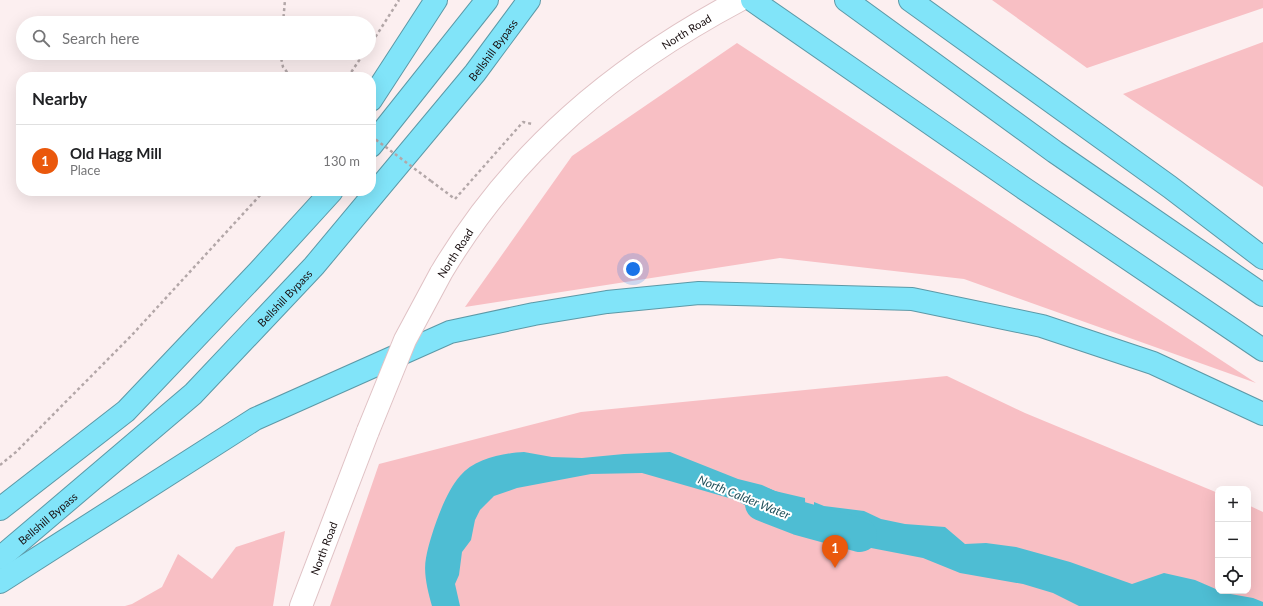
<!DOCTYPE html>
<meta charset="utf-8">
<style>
:root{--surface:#fff;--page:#f2f2f2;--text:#202124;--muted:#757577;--line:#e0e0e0;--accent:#ea580c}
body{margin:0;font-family:Lato,sans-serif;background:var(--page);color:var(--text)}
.controls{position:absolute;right:12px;bottom:12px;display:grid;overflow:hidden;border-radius:8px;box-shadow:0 4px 16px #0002}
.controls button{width:36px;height:36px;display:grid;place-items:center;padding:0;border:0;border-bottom:1px solid var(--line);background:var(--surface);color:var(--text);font:20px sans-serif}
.you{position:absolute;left:633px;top:269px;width:14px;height:14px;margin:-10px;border:3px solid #fff;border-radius:50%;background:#1a73e8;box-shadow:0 0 0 6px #1a73e833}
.badge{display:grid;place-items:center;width:26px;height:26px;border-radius:50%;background:var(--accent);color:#fff;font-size:13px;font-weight:700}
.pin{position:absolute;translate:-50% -33px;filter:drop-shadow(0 1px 2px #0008)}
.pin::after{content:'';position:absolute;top:21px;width:14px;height:12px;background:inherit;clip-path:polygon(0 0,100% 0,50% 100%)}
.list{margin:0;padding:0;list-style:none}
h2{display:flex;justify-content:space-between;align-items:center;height:52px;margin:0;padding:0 16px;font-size:17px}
h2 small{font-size:13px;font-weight:400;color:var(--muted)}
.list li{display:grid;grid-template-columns:26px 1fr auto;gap:12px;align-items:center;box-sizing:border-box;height:72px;padding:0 16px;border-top:1px solid var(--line)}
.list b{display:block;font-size:15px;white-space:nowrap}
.list p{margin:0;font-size:13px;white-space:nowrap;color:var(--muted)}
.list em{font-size:13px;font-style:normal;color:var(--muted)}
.icon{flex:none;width:22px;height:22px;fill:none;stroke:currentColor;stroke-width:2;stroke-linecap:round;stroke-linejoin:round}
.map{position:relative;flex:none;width:1263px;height:606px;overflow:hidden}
.search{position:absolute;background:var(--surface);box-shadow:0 4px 16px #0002;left:16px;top:16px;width:360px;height:44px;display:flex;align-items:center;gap:10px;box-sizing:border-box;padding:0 14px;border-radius:22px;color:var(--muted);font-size:15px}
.panel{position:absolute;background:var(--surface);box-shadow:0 4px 16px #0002;left:16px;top:72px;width:360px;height:124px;border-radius:16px}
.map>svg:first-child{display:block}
.green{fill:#f8bfc4}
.water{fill:#4ebdd3}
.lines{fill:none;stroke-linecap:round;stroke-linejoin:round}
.river{stroke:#4ebdd3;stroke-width:34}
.secondary-casing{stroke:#e0c2c5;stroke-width:24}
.highway-casing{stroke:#5c99a7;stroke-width:24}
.path{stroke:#b3a7a8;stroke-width:2.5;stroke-dasharray:3 3;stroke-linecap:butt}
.secondary{stroke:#fff;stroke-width:22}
.highway{stroke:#81e4f9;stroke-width:22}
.secondary-bridge-casing{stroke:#e0c2c5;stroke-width:24;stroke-linecap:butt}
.path-bridge{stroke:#b3a7a8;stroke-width:2.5;stroke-dasharray:3 3;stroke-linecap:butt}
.secondary-bridge{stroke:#fff;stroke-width:22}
.labels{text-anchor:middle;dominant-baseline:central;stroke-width:4;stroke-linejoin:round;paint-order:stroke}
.street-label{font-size:11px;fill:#180e0f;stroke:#fff}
.water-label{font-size:12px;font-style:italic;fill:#1e4e58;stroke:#fff}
</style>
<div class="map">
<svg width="1263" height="606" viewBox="0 0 1263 606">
<rect width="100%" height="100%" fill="#fceff0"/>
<path class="green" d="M992 0H1263V8L1087 68Z
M1263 42V187L1123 94Z
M737 43 1256 383 964 279 780 258 465 307 572 156Z
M947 376 1025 413 1218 493V591H1248V505L1263 512V606H330L379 464 581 412Z
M285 531 273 606H125L132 604 162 587 178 554 212 579 236 547Z"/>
<path class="water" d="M524 452 552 457 582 458 624 454 670 452 738 479 762 485 775 491 805 498 806 534 785 520 760 514 736 500 642 473 591 474 517 488 494 496 480 510 475 520 471 540 462 552 459 575 455 584 460 606H432C428 592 423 573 426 558 430 536 445 492 460 476 474 459 503 453 524 452Z
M814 502 824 506 864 511 881 519 905 524 945 527 965 544 986 543 1016 547 1070 562 1132 584 1164 573 1195 580 1225 593 1253 598 1263 602V606H1079L1053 593 1023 584 960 573 923 558 814 537Z"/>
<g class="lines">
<path class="river" d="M762 504 798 518 860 535"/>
<g class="secondary-casing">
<g id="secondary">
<path id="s1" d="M441 273C514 150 616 66 740 0"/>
<path id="s2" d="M301 606 368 431"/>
</g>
</g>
<g class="highway-casing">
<g id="highway">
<path d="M752 0 1022 187 1263 350"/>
<path d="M846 0 1055 152 1263 295"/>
<path d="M910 0 1170 187 1263 258"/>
<path d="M371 100 436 0"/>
<path d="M371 146 487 0"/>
<path d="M0 509 126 411 259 271 332 191"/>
<path id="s3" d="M0 558 193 394 314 266 475 73 529 0"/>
<path d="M0 582 255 419 450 332 534 314 607 302 699 293 912 299 1042 326 1153 363 1263 414"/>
</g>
</g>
<path class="path" d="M283 23 285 0
M369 47 399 0
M280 53 283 67 291 77
M348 77 364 53
M431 181 455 199 523 122 532 124
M0 465 16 452 131 336 264 191"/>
<use href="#secondary" class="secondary"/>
<use href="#highway" class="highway"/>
<g class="secondary-bridge-casing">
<path id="secondary-bridge" d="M368 431 405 340 441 273"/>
</g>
<path class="path-bridge" d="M371 136 431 181"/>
<use href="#secondary-bridge" class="secondary-bridge"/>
</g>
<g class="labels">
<g class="street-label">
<text stroke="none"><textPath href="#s1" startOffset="348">North Road</textPath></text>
<text stroke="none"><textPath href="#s3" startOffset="710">Bellshill Bypass</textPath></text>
<text transform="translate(455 253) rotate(-57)">North Road</text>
<text stroke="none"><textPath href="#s3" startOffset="386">Bellshill Bypass</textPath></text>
<text stroke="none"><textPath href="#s3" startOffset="62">Bellshill Bypass</textPath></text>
<text stroke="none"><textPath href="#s2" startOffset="62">North Road</textPath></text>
</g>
<g class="water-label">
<text transform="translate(744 497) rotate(22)">North Calder Water</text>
</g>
</g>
</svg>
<div class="controls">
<button>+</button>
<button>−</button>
<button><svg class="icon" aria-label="locate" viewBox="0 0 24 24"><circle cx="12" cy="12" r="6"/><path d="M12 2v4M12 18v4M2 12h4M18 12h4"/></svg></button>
</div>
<div class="you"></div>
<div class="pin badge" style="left:835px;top:568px">1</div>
<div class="search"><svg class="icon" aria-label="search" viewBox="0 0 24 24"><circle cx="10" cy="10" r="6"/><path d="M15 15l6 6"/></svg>Search here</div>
<section class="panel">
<h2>Nearby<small></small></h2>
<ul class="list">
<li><span class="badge">1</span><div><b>Old Hagg Mill</b><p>Place</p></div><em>130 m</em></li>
</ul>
</section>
</div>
